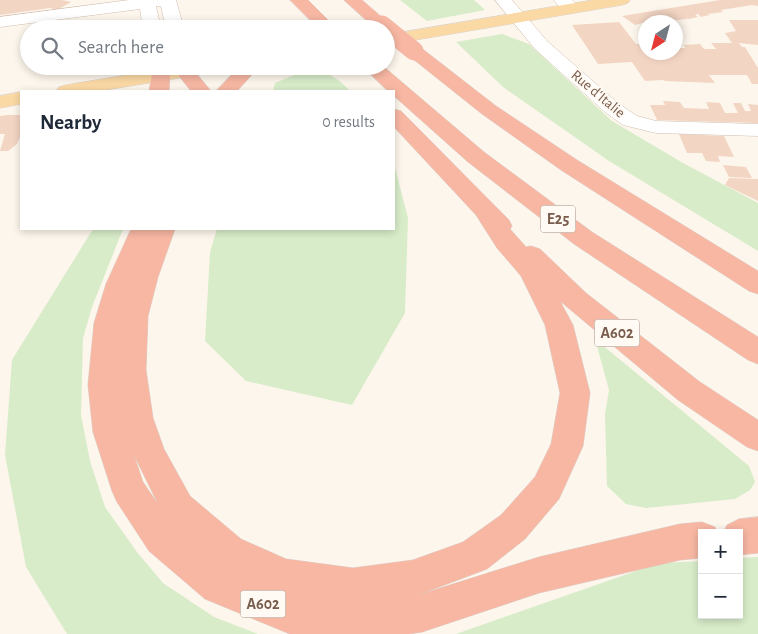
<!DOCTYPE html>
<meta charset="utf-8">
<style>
:root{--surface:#fff;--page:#f6f6f7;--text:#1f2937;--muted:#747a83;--line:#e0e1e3}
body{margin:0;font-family:"Alegreya Sans",sans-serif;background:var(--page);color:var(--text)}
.controls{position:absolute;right:15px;bottom:15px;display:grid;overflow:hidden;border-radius:0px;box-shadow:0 2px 8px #0003}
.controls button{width:45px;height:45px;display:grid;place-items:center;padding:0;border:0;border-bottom:1px solid var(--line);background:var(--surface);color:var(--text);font:25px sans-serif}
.compass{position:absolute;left:638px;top:15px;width:45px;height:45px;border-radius:50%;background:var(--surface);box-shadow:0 2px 8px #0003;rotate:216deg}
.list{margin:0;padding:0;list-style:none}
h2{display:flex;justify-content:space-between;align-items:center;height:65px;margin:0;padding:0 20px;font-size:21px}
h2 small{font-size:16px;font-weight:400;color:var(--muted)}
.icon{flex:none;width:28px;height:28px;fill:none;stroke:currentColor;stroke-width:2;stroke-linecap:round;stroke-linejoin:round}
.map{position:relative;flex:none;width:758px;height:634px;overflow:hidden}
.search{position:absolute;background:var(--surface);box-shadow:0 2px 8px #0003;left:20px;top:20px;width:375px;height:55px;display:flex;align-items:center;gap:12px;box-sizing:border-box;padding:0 18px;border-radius:28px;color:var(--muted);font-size:19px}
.panel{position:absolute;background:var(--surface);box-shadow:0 2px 8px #0003;left:20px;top:90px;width:375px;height:140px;border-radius:0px}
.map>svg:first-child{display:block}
.green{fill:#d8ecc9}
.building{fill:#f3d5c3}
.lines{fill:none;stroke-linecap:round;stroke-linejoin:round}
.minor-casing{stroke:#d1beb0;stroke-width:1}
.major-casing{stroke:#dad1cd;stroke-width:1}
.highway-casing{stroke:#dad1cd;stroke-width:1}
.minor{fill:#fff;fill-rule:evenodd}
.major{fill:#fbd9a5;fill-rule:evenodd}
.highway{fill:#f7b7a3;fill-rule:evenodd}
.highway-bridge-casing{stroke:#dad1cd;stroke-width:19;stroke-linecap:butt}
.highway-bridge{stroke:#f7b7a3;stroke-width:19}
.labels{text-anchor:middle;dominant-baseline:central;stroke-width:4;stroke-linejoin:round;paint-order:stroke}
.far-street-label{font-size:15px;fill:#7a5c4d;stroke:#fffaf3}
.shield{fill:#fffaf3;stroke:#a28b7f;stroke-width:1}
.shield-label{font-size:16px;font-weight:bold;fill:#7a5c4d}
</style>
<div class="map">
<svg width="758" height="634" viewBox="0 0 758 634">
<rect width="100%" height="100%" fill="#fdf6ec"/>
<path class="green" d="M400 0H474L485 10 427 21Z
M502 34 529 44 612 121 683 163 758 203V251L609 161 503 87 456 42Z
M306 70C325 70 337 77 350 91H273L275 83Z
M394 164 408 218 405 313 352 405 246 381 205 341 210 252 217 229H394Z
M93 229H123L92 307 83 338 81 415 90 461 105 507 137 552 163 583 214 617 258 634H67L26 567 5 455 12 360Z
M595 339 749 466 755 482 750 490 735 499 646 508 626 504 607 486 605 414 609 390Z
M758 557V634H456L659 563 702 561V615H739V558Z"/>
<path class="building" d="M0 0H62L71 2 57 10 50 8 0 15Z
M720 0H758V6L752 5 721 10 723 12 707 14 710 15 701 17 698 14 695 15 698 17 689 19 685 17 688 19 667 21 669 22H646L635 25 622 16Z
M729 20H758V45L739 43 742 47H745L758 68V84H752L747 75H709L715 83 665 81 663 80 645 81 632 62 598 64 572 25 619 22 636 44 646 43V52H676V48H686L683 45 700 44 704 49H716L711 43H732L725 33 736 31Z
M110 23V29H80V28Z
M663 101 680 102 684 108 709 109 706 102 720 103 725 113H738L733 103H741L745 111H751L748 104 758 105V123L657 120 650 105H665Z
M8 115H21V135L17 144 8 151H0L5 134H0V116Z
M679 134 724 136 734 157 718 156 720 162 706 161 702 153H687Z
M723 165 746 167 752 178 729 177Z
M729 178 758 179V201L725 185Z"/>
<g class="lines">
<g class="minor-casing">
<path id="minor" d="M129 0H176L184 29H166L161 6H156L161 29H143L140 9 0 27V17Z
M495 0H512L547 41 619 104 637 116 656 121 758 124V136L656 133 623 125 605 112 535 49Z
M554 0H572L580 8 578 12C568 14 560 9 554 0Z"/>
</g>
<g class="major-casing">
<path id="major" d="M593 0H630L628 3 622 5 386 45V35Z
M181 66H225L223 70 216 72 99 91H56L59 87 66 85Z
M21 92V104L0 108V96Z"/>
</g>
<g class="highway-casing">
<path id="highway" d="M290 0H308L337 29H319Z
M344 0H362L391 25 388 29H376Z
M414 46 420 47 496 106 577 160 758 271V294L749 291 561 170 482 114 408 55 405 51 408 47Z
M188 66 191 67 211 91H191L175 71 177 67Z
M240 66H260L237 91H216Z
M362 66H383L484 152 592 232 758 337V364L748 360 574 244 468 162 394 96V91H388Z
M161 69 168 71 170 75 169 91H149L152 75 154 71Z
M394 109 401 111 509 220 512 226 510 229 526 247 531 246 540 249 586 293 700 382 758 420V451L747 447 678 400 560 301 573 325 590 393 583 446 559 499 525 539 487 569 418 595 539 557 680 524 702 522 715 527 717 533H702V558L680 560 539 593 422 632 409 634H290L205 599 149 551 117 502 112 491 93 432 88 385 94 323 106 284 131 229H175L158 277 148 316 146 370 153 418 164 449 190 496 241 539 286 559 353 568 413 560 463 542 501 515 535 477 551 444 560 393 545 325 521 276 497 248 476 215 394 127ZM124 425 134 455 158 504 143 482Z
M758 517V553L739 555V533H723L727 525 739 519Z"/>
</g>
<use href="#minor" class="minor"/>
<use href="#major" class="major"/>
<use href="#highway" class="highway"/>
<g class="highway-bridge-casing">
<path id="highway-bridge" d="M382 25 414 51"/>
</g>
<use href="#highway-bridge" class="highway-bridge"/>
</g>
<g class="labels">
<g class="far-street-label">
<text transform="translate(598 94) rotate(40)">Rue d'Italie</text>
</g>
<g class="shield">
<rect x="540.5" y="205.5" width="35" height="27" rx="4"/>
<rect x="594.5" y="319.5" width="45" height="27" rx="4"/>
<rect x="240.5" y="590.5" width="45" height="27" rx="4"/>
</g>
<g class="shield-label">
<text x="558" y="219">E25</text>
<text x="617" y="333">A602</text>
<text x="263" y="604">A602</text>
</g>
</g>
</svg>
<div class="controls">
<button>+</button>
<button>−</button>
</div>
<svg class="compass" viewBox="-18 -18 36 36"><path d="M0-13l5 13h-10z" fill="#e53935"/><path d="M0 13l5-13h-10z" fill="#747a83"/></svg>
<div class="search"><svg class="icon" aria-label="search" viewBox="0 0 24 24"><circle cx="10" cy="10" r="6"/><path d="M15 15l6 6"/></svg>Search here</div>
<section class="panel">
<h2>Nearby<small>0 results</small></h2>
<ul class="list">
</ul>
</section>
</div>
